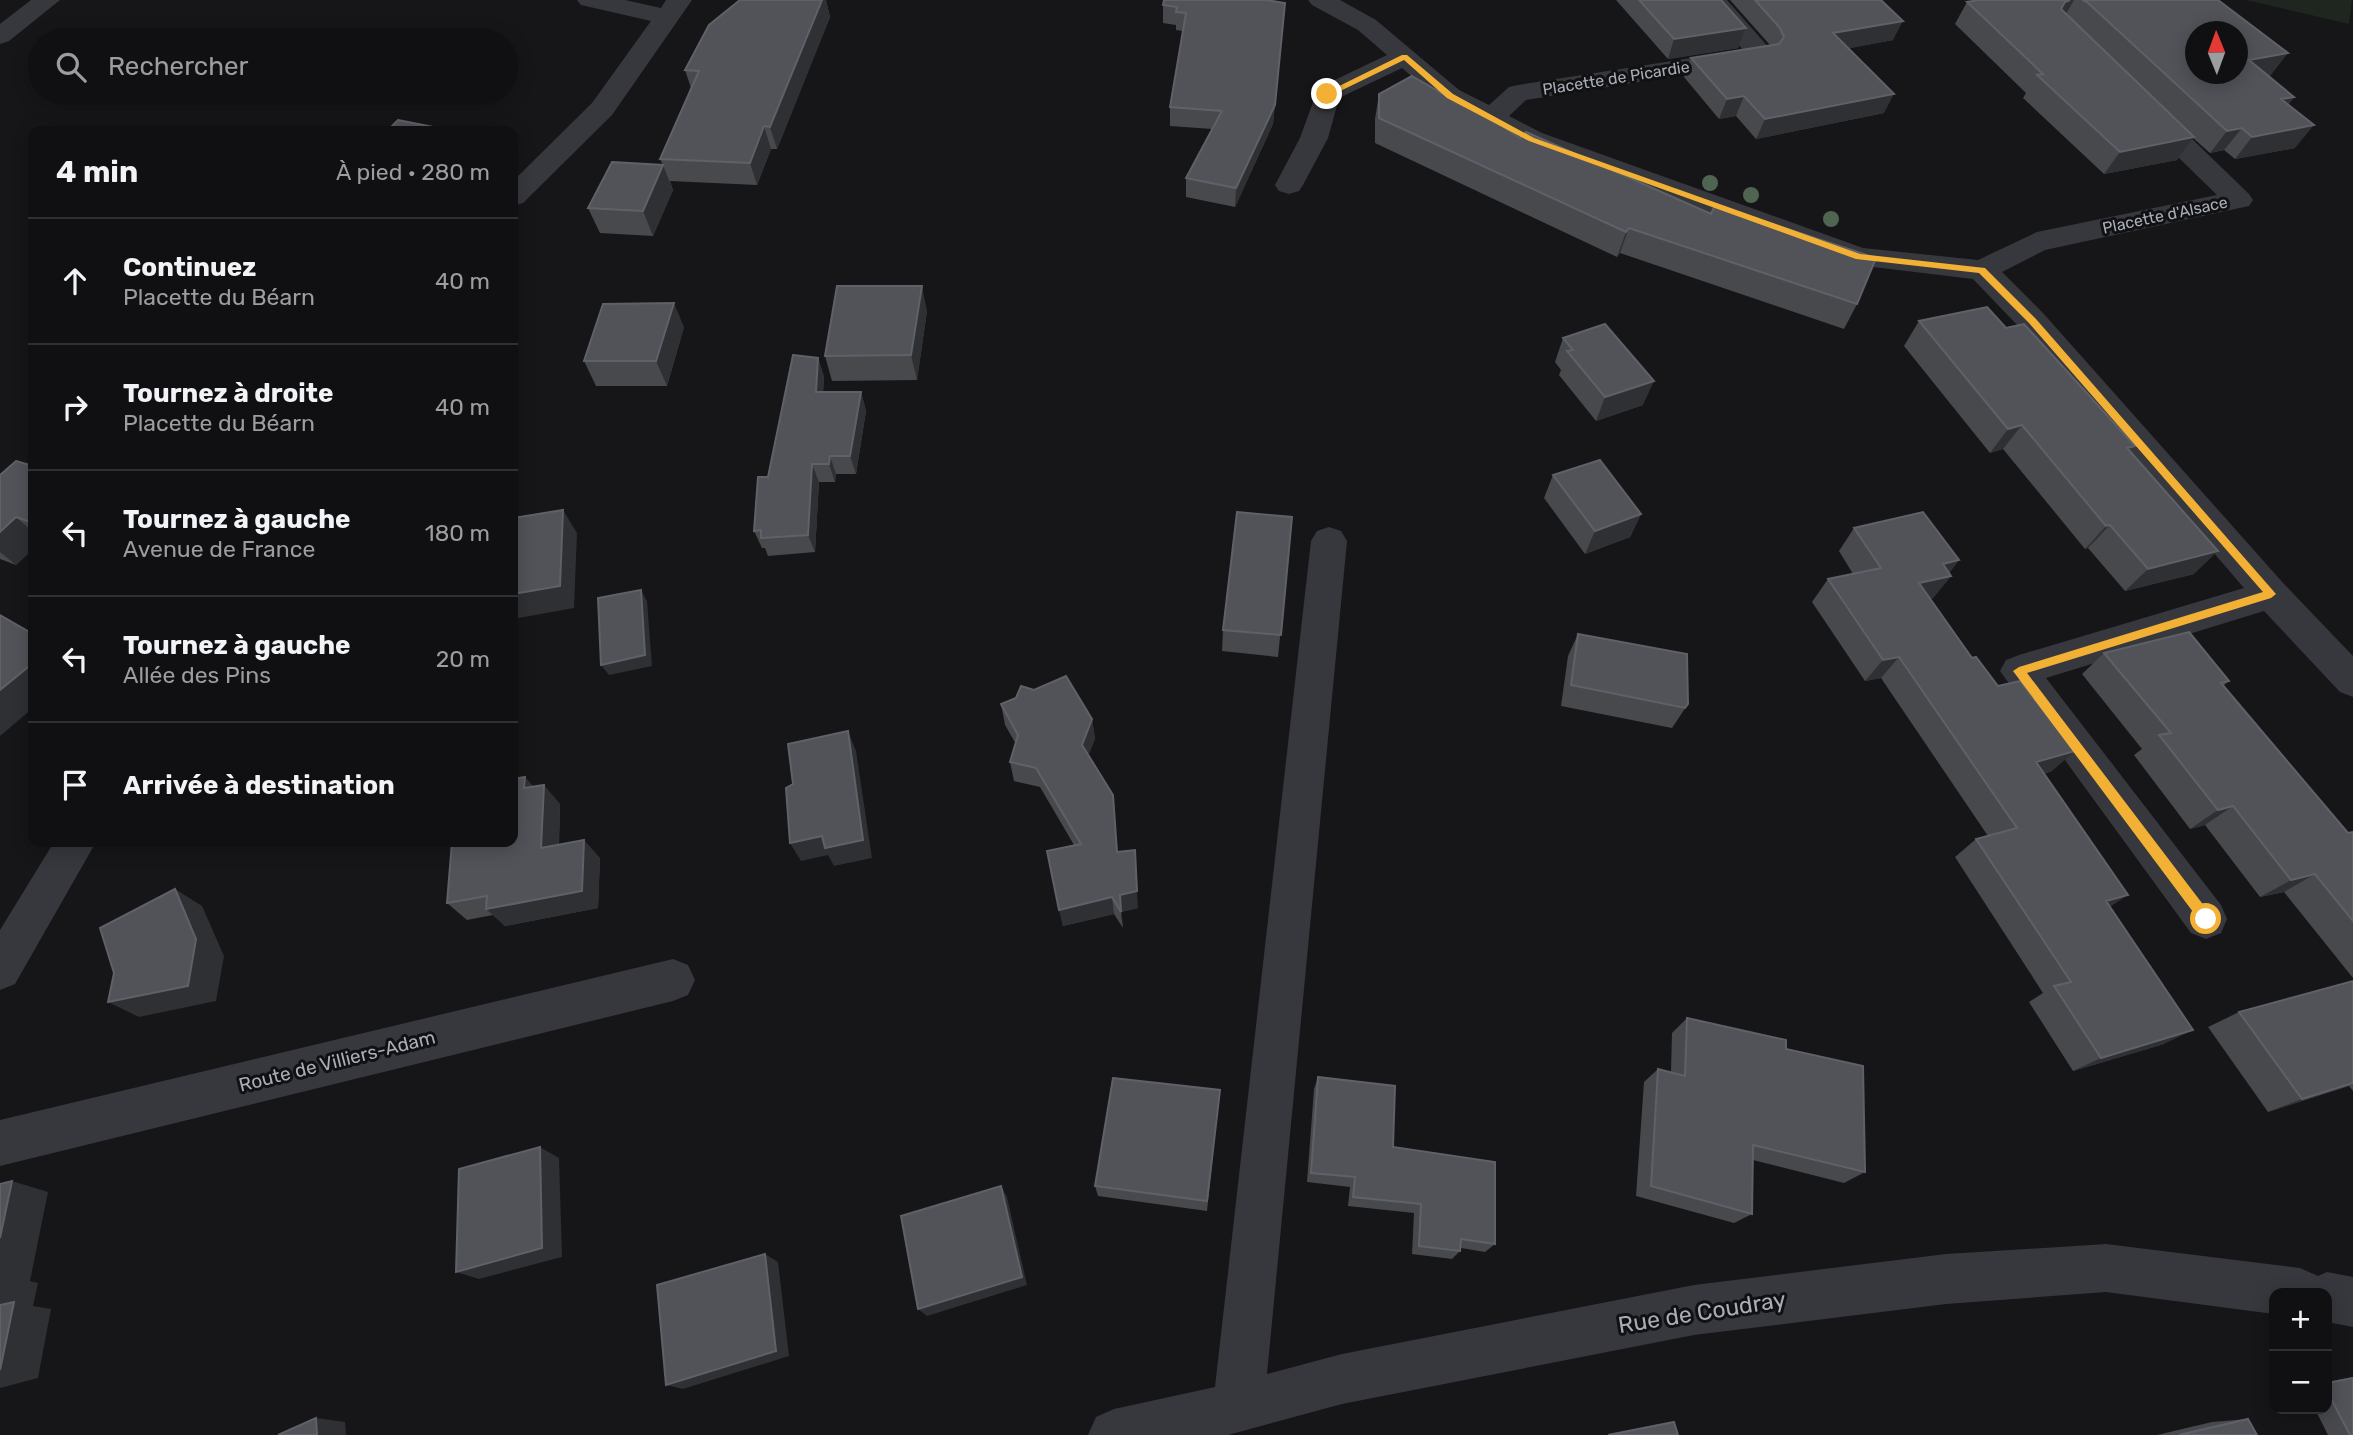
<!DOCTYPE html>
<html lang="fr">
<meta charset="utf-8">
<style>
:root{--surface:#101012;--page:#1e1e20;--text:#f1f3f6;--muted:#9c9d9f;--line:#303032}
body{margin:0;font-family:Rubik,sans-serif;background:var(--page);color:var(--text)}
.controls{position:absolute;right:21px;bottom:21px;display:grid;overflow:hidden;border-radius:14px;box-shadow:0 4px 18px #0003}
.controls button{width:63px;height:63px;display:grid;place-items:center;padding:0;border:0;border-bottom:2px solid var(--line);background:var(--surface);color:var(--text);font:35px sans-serif}
.compass{position:absolute;left:2185px;top:21px;width:63px;height:63px;border-radius:50%;background:var(--surface);box-shadow:0 4px 18px #0003;rotate:359deg}
.stop{position:absolute;width:21px;height:21px;margin:-16px;border:5px solid #f2b134;border-radius:50%;background:#fff}
.stop.end{background:#f2b134;border-color:#fff;box-shadow:0 2px 7px #0008}
.list{margin:0;padding:0;list-style:none}
h2{display:flex;justify-content:space-between;align-items:center;height:91px;margin:0;padding:0 28px;font-size:30px}
h2 small{font-size:23px;font-weight:400;color:var(--muted)}
.list li{display:grid;grid-template-columns:46px 1fr auto;gap:21px;align-items:center;box-sizing:border-box;height:126px;padding:0 28px;border-top:2px solid var(--line)}
.list b{display:block;font-size:26px;white-space:nowrap}
.list p{margin:0;font-size:23px;white-space:nowrap;color:var(--muted)}
.list em{font-size:23px;font-style:normal;color:var(--muted)}
.icon{flex:none;width:38px;height:38px;fill:none;stroke:currentColor;stroke-width:2;stroke-linecap:round;stroke-linejoin:round}
.map{position:relative;flex:none;width:2353px;height:1435px;overflow:hidden}
.search{position:absolute;background:var(--surface);box-shadow:0 4px 18px #0003;left:28px;top:28px;width:490px;height:77px;display:flex;align-items:center;gap:18px;box-sizing:border-box;padding:0 24px;border-radius:38px;color:var(--muted);font-size:26px}
.panel{position:absolute;background:var(--surface);box-shadow:0 4px 18px #0003;left:28px;top:126px;width:490px;height:721px;border-radius:14px}
.map>svg:first-child{display:block}
.green{fill:#1e261f}
.lines{fill:none;stroke-linecap:round;stroke-linejoin:round}
.minor{fill:#37383d;fill-rule:evenodd}
.tree{fill:#506452}
.wall{fill:#47494d}
.shaded-wall{fill:#2f3033}
.building{fill:#525359;stroke:#5f6168;stroke-width:2;fill-rule:evenodd}
.route{fill:#f2b134}
.labels{text-anchor:middle;dominant-baseline:central;stroke-width:6;stroke-linejoin:round;paint-order:stroke}
.far-street-label{font-size:16px;fill:#a8adb8;stroke:#111113}
.street-label{font-size:19px;fill:#a8adb8;stroke:#111113}
.near-street-label{font-size:23px;fill:#a8adb8;stroke:#111113}
</style>
<div class="map">
<svg width="2353" height="1435" viewBox="0 0 2353 1435">
<rect width="100%" height="100%" fill="#161618"/>
<path class="green" d="M2246 0H2352L2349 24Z"/>
<g class="lines">
<path class="minor" d="M31 0H60L9 41 0 44V24Z
M577 0H625L661 8 666 0H692L612 115 523 203 513 206V181L592 103 651 21 581 5Z
M1308 0H1340L1376 20 1459 90 1489 105 1509 87 1518 85 1743 50 1701 0H1727L1770 49 1774 55 1770 61 1526 100 1509 116 1542 133 1863 248 1978 260 2037 232 2217 195 2139 119 2135 113 2139 107 2149 105 2159 107 2249 194 2253 200 2249 206 2045 250 2002 272 2043 313 2284 584 2353 656V697L2340 692 2264 611 2046 678 2221 905 2227 919 2221 933 2206 939 2191 933 2000 671 2006 660 2019 655 2244 588 2021 329 1973 279 1848 264 1522 145 1441 102 1402 68 1339 98 1328 138 1303 185 1299 191 1289 194 1279 191 1275 185 1300 138 1318 88 1387 55 1358 30 1312 5Z
M1329 527 1341 531 1347 541 1267 1374 1342 1354 1694 1285 1946 1254 2106 1244 2300 1268 2318 1276 2327 1272 2353 1277V1327L2327 1322V1293H2274V1314L2106 1292 1946 1304 1694 1335 1342 1404 1228 1435H1088L1096 1417 1114 1409 1215 1387 1311 541 1317 531Z
M54 842H96L15 984 0 990V930Z
M673 959 688 965 695 980 688 995 673 1001 0 1166V1120Z"/>
</g>
<g class="tree">
<circle cx="1710" cy="183" r="8"/>
<circle cx="1751" cy="195" r="8"/>
<circle cx="1831" cy="219" r="8"/>
</g>
<path class="wall" d="M740 0H826L830 17 777 149H771L757 185 670 181 673 190 653 236 600 233 588 208 663 165 660 159 691 88 685 70Z
M1616 0H1721L1746 28 1738 48 1668 59Z
M1730 0H1881L1893 40 1849 48 1884 113 1756 139 1736 116 1719 119 1684 77 1691 58 1770 45Z
M1978 0H2218L2271 75 2269 76 2294 97 2288 105 2295 148 2235 159 2224 150 2210 153 2193 138 2177 160 2104 174 2023 98 2026 93 1955 24 1967 2Z
M1285 3 1273 124 1235 207 1186 197V178L1212 129 1170 126V107L1183 31 1176 30V25L1163 23V5Z
M1379 94 1520 138 1857 304 1844 329 1620 253 1617 257 1375 143V119Z
M927 311 917 380 832 381 825 356Z
M1919 321 2006 328 2130 451 2194 574 2125 591 2088 548 2085 549 2003 449 1990 453 1904 346Z
M684 327 667 386H596L584 361Z
M1563 338 1643 405 1596 421 1559 375 1561 370 1555 362Z
M818 358 824 377 823 392H861L866 411 856 474H836L835 482H819L815 552 768 556 765 548H762L754 531 768 477Z
M33 466V549L16 565 0 559V475Z
M1553 475 1641 514 1630 537 1585 554 1544 498Z
M1292 517 1278 657 1222 651 1223 630Z
M1854 528 1959 560 1949 573 1951 576 1933 598 1930 599 2052 771 2044 774 2110 906 2164 1044 2073 1071 2029 1002 2043 993 1955 857 1976 839 1988 836 1881 678 1865 681 1812 602 1828 579 1853 574 1839 551Z
M1578 634 1688 704 1672 728 1561 706 1568 656Z
M2104 653 2229 681 2223 686 2348 833 2353 832V978L2284 892 2260 897 2205 825 2190 829 2134 755 2142 749 2082 674Z
M1001 704 1092 719 1095 739 1088 755 1117 852 1138 908 1121 912 1123 928 1114 914 1063 926 1047 851 1074 845 1040 787 1014 781 1010 762 1016 744 1005 725Z
M534 787 560 804 559 845 600 858 598 908 505 926 493 915 467 920 447 903Z
M2353 981V1091L2349 1086 2268 1112 2208 1027 2239 1012Z
M1687 1018 1786 1049 1865 1172 1844 1183 1753 1160 1752 1214 1734 1223 1636 1196 1644 1082 1658 1069 1671 1072 1672 1033Z
M1318 1077 1393 1147 1495 1244 1485 1252 1461 1248 1460 1251 1452 1259 1412 1254 1414 1213 1348 1206 1350 1187 1307 1182 1314 1089Z
M1220 1090 1207 1211 1098 1196 1095 1186Z
M2353 1377V1435H2328L2315 1409H2327V1382Z
M2248 1419 2257 1435H2157L2212 1422Z"/>
<path class="shaded-wall" d="M822 0H826L830 17 777 149 770 127Z
M2070 0H2074L2062 21 2047 31 2065 2Z
M1285 3 1273 124 1235 207 1236 188Z
M1903 21 1893 40 1825 53 1833 33Z
M1746 28 1738 48 1668 59 1674 39Z
M2288 53 2271 75 2232 82 2249 60Z
M1894 94 1884 113 1756 139 1765 119Z
M1744 96 1736 116 1719 119 1727 99Z
M2294 97 2277 119 2281 99Z
M2314 125 2295 148 2235 159 2252 137Z
M764 126 771 149 757 185 750 163Z
M2242 128 2224 150 2210 153 2227 131Z
M2194 137 2177 160 2104 174 2120 152Z
M663 165 673 190 653 236 643 211Z
M1629 228 1620 253 1617 257 1626 232Z
M922 286 927 311 917 380 911 355Z
M674 303 684 327 667 386 656 361Z
M818 358 824 377 822 411 816 392Z
M1654 381 1643 405 1596 421 1605 397Z
M861 392 866 411 856 474 850 456Z
M2022 425 2003 449 1990 453 2008 429Z
M830 456 836 474 835 482 829 464Z
M812 464 819 482 815 552 808 535Z
M563 510 577 533 574 608 513 619V594Z
M1641 514 1630 537 1585 554 1595 531Z
M16 517 33 532V549L16 565 0 552V532Z
M2110 525 2088 548 2085 549 2106 526Z
M2218 551 2194 574 2125 591 2148 569Z
M1959 560 1945 577 1951 576 1933 598 1901 606 1919 583 1943 564Z
M641 590 647 601 652 666 609 675 601 665Z
M1899 657 1881 678 1865 681 1883 660Z
M33 663V708L0 736V690Z
M1092 719 1095 739 1085 764 1082 745Z
M848 731 856 751 872 858 834 866 828 855 801 861 790 843Z
M2075 751 2052 771 2013 782 2036 762Z
M525 777 542 796 524 788Z
M544 785 560 804 558 867 541 848Z
M2233 806 2205 825 2190 829 2218 810Z
M584 840 600 858 598 908 505 926 486 909Z
M2315 874 2284 892 2260 897 2291 880Z
M175 889 202 906 224 956 216 1001 139 1017 108 1002Z
M1137 891 1138 908 1121 912 1123 928 1120 895Z
M2128 895 2102 912 2106 901Z
M1112 897 1114 914 1063 926 1059 910Z
M2193 1030 2164 1044 2073 1071 2101 1058Z
M2353 1083V1084L2268 1112 2302 1099Z
M540 1147 559 1158 562 1257 479 1279 456 1272Z
M12 1181 48 1192 30 1281 38 1283 33 1306 51 1309 38 1378 0 1388V1238Z
M1001 1186 1007 1197 1027 1285 927 1316 918 1309Z
M765 1254 778 1262 789 1356 683 1389 666 1385Z
M316 1418 345 1422 346 1435H317Z"/>
<path class="building" d="M740 0H822L770 127 764 126 750 163 660 159 699 71 685 70 709 25Z
M1164 0H1266L1285 3 1275 105 1236 188 1186 178 1222 111 1170 107 1186 13 1176 12 1177 7 1163 5Z
M1639 0H1721L1746 28 1674 39Z
M1755 0H1881L1903 21 1833 33 1894 94 1765 119 1744 96 1727 99 1691 58 1779 44 1784 37 1780 28Z
M1978 0H2070L2065 2 2061 9 2194 137 2120 152 2037 75 2043 74 1967 2Z
M2082 0H2218L2288 53 2249 60 2294 97 2281 99 2314 125 2252 137 2242 128 2227 131 2087 2ZM2195 32H2237V74H2195Z
M1412 76 1464 106 1468 104 1520 138 1526 132 1711 214 1715 205 1876 258 1857 304 1629 228 1626 232 1379 118V94Z
M398 120 448 130 446 131H387Z
M612 162 663 165 643 211 588 208Z
M837 286H922L911 355 825 356Z
M674 303 656 361H584L603 304Z
M1987 307 2006 328 2024 324 2135 446 2127 448 2218 551 2148 569 2110 525 2106 526 2022 425 2008 429 1919 321Z
M1605 324 1654 381 1605 397 1567 351 1573 350 1563 338Z
M793 355 818 358 816 392H861L850 456H830L829 464H812L808 535 761 538V530L754 531 758 477H768Z
M1600 460 1641 514 1595 531 1553 475Z
M16 461 33 466V519L30 522 16 517 0 532V475Z
M563 510 560 586 513 594V518Z
M1237 512 1292 517 1281 635 1223 630Z
M1923 512 1959 560 1943 564 1951 576 1919 583 1972 658 1976 657 1998 686 2020 681 2075 751 2036 762 2128 895 2106 901 2193 1030 2101 1058 2054 986 2071 982 1976 839 2017 828 1899 657 1883 660 1828 579 1881 568 1854 528Z
M641 590 645 655 601 665 598 598Z
M0 615 33 634V663L0 690Z
M2189 632 2229 681 2221 683 2348 833 2353 832V921L2315 874 2291 880 2233 806 2218 810 2159 735 2171 733 2104 653Z
M1578 634 1687 654 1688 704 1685 708 1571 685Z
M1066 676 1092 719 1082 745 1113 795 1117 852 1135 850 1137 891 1120 895 1121 912 1112 897 1059 910 1047 851 1081 844 1036 768 1010 762 1018 735 1001 704 1016 698 1021 686 1034 690Z
M848 731 863 840 825 848 822 836 790 843 786 788 793 784 788 744Z
M525 777 524 788 544 785 541 848 584 840 582 891 486 909 487 896 447 903 452 842H513V779Z
M175 889 196 939 188 986 108 1002 114 973 100 928Z
M2353 981V1083L2302 1099 2239 1012Z
M1687 1018 1786 1040V1049L1863 1066 1865 1172 1753 1145 1752 1214 1651 1186 1658 1069 1685 1076Z
M1318 1077 1395 1086 1393 1147 1495 1162V1244L1461 1239 1460 1251 1419 1246 1421 1204 1353 1197 1355 1177 1311 1173Z
M1113 1078 1220 1090 1207 1201 1095 1186Z
M540 1147 542 1248 456 1272 459 1169Z
M12 1181 0 1238V1184Z
M1001 1186 1022 1277 918 1309 901 1216Z
M765 1254 776 1351 666 1385 657 1285Z
M14 1302 0 1370V1305Z
M2353 1378V1435H2350L2327 1391V1383Z
M316 1418 317 1435H278Z
M2248 1419 2257 1435H2179Z
M1674 1422 1678 1435H1608Z"/>
<path class="route" d="M1402 55H1407L1453 94 1534 138 1860 254 1985 268 2036 319 2276 594 2271 598 2027 673 2211 915V924H2202L2013 671 2019 667 2263 592 2029 323 1979 273 1856 259 1529 141 1447 98 1404 60 1330 96 1323 94Z"/>
<g class="labels">
<g class="far-street-label">
<text transform="translate(1616 78) rotate(-9)">Placette de Picardie</text>
<text transform="translate(2165 215) rotate(-12)">Placette d'Alsace</text>
</g>
<g class="street-label">
<text transform="translate(337 1061) rotate(-14)">Route de Villiers-Adam</text>
</g>
<g class="near-street-label">
<text transform="translate(1702 1312) rotate(-9)">Rue de Coudray</text>
</g>
</g>
</svg>
<div class="controls">
<button>+</button>
<button>−</button>
</div>
<svg class="compass" viewBox="-18 -18 36 36"><path d="M0-13l5 13h-10z" fill="#e53935"/><path d="M0 13l5-13h-10z" fill="#9c9d9f"/></svg>
<div class="stop" style="left:2206px;top:919px"></div>
<div class="stop end" style="left:1327px;top:94px"></div>
<div class="search"><svg class="icon" aria-label="search" viewBox="0 0 24 24"><circle cx="10" cy="10" r="6"/><path d="M15 15l6 6"/></svg>Rechercher</div>
<section class="panel">
<h2>4 min<small>À pied · 280 m</small></h2>
<ul class="list">
<li><svg class="icon" aria-label="ahead" viewBox="0 0 24 24"><path d="M12 20V5M6 11l6-6 6 6"/></svg><div><b>Continuez</b><p>Placette du Béarn</p></div><em>40 m</em></li>
<li><svg class="icon" aria-label="right" viewBox="0 0 24 24"><path d="M7 20v-9h11M14 6l5 5-5 5"/></svg><div><b>Tournez à droite</b><p>Placette du Béarn</p></div><em>40 m</em></li>
<li><svg class="icon" aria-label="left" viewBox="0 0 24 24"><path d="M17 20v-9H6M10 6l-5 5 5 5"/></svg><div><b>Tournez à gauche</b><p>Avenue de France</p></div><em>180 m</em></li>
<li><svg class="icon" aria-label="left" viewBox="0 0 24 24"><path d="M17 20v-9H6M10 6l-5 5 5 5"/></svg><div><b>Tournez à gauche</b><p>Allée des Pins</p></div><em>20 m</em></li>
<li><svg class="icon" aria-label="arrive" viewBox="0 0 24 24"><path d="M6 21V4h12l-3 4 3 4H6"/></svg><div><b>Arrivée à destination</b></div></li>
</ul>
</section>
</div>
